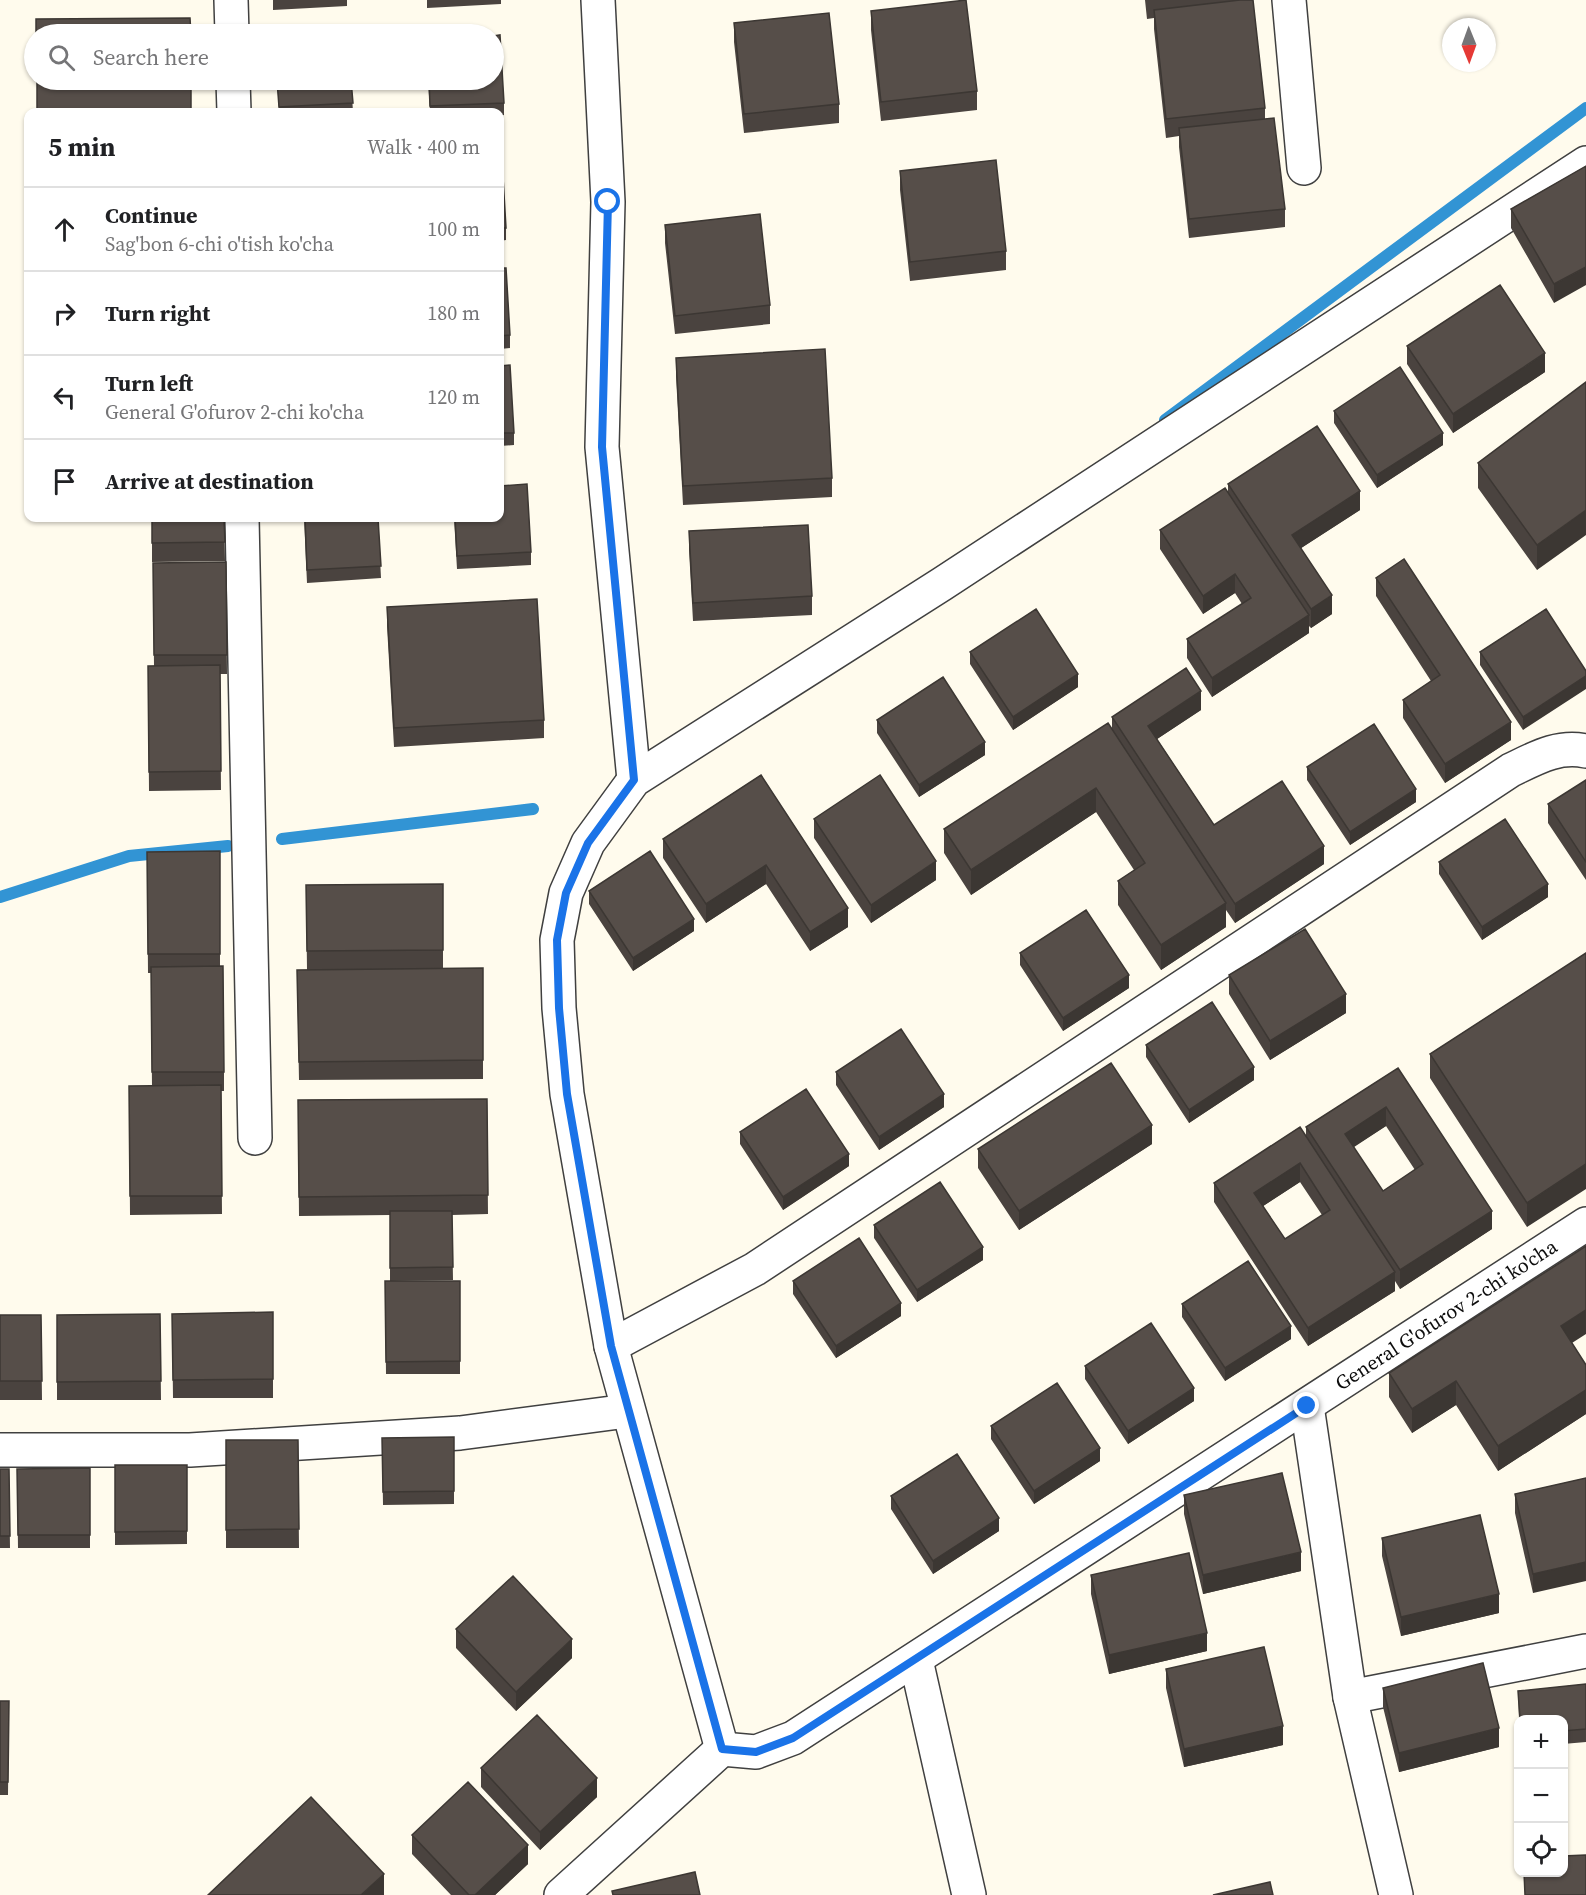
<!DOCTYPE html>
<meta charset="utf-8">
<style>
:root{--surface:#fff;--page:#f6f6f6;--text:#202124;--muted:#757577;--line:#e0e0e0}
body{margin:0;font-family:"Source Serif 4",serif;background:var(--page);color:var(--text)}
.controls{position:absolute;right:18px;bottom:18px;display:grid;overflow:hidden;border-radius:12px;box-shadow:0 2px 4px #0004}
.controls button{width:54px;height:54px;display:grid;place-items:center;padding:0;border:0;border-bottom:2px solid var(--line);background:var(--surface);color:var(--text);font:30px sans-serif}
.compass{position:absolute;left:1442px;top:18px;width:54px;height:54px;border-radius:50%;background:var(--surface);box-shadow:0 2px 4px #0004;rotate:179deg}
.stop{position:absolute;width:18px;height:18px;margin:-14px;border:4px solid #1a73e8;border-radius:50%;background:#fff}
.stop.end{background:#1a73e8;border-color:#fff;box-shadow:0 2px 6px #0008}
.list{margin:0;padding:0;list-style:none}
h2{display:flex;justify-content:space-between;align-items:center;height:78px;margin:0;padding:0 24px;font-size:26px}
h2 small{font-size:20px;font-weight:400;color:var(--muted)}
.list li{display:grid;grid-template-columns:39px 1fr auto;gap:18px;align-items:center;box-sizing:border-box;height:84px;padding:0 24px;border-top:2px solid var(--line)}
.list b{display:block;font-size:22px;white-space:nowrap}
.list p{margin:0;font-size:20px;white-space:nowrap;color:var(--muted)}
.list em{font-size:20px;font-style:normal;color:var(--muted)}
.icon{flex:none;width:33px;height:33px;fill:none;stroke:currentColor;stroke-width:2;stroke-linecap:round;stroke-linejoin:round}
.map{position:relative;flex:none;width:1586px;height:1895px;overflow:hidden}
.search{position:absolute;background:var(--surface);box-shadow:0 2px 4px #0004;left:24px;top:24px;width:480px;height:66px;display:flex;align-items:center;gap:15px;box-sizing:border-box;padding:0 21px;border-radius:33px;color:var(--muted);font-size:22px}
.panel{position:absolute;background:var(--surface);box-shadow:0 2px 4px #0004;left:24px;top:108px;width:480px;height:414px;border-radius:12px}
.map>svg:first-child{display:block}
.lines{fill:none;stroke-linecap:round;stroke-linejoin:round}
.stream{stroke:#3294d4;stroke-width:12}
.minor-casing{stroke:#404040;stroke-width:36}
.minor{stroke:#fff;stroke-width:33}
.wall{fill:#4a433f;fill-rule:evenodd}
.shaded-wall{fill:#3c3733}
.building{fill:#564e49;stroke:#3c3733;stroke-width:1.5;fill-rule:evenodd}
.route{stroke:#1a73e8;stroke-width:8}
.labels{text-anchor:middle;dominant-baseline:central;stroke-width:6;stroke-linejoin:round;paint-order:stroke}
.street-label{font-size:20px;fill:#0d0d0d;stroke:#fff}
</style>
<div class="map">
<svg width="1586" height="1895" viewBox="0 0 1586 1895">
<rect width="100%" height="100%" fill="#fffbed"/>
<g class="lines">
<path class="stream" d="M1165 420 1586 108
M282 839 533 809
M0 897 129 856 228 846"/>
<g class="minor-casing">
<g id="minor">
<path d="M231 0 232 34"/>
<path d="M598 0 608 202 602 447 634 780"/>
<path d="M1289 0 1304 168"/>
<path d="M233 80 234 112"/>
<path d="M242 518 255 1138"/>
<path d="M611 1346 755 1269 1511 770C1536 758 1558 745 1586 751"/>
<path d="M1307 1406 1350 1697 1396 1895"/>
<path d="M0 1450H190L460 1433 627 1411"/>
<path d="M916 1660 969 1895"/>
<path d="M1350 1697 1586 1651"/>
<path d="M722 1749 611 1346 567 1094 559 1008 557 940 566 893 588 843 634 780 942 584 1586 163"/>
<path id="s1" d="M722 1749 756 1752 793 1738 1586 1224"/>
<path d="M561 1895 722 1749"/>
</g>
</g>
<use href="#minor" class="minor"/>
</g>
<path class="wall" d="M273 0H347V6L273 10Z
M427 0H501V4L427 8Z
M1145 0H1253L1265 108V119L1285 209V227L1189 238 1179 147V136L1166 138 1154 29V18L1147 19Z
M871 11 977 91V110L881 121 871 30Z
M734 23 839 104V123L744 133 734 42Z
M277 80H351L353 112H279Z
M428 80H494L504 103V115L500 116V112H430Z
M500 161 506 228V240L500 241Z
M1586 166 1554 303 1511 228V209Z
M900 171 1006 251V270L910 281 900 190Z
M665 225 770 305V324L675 334 665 243Z
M500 268 510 335V348L500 349Z
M1407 346 1545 372 1453 433 1407 364Z
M676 358 832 478V497L683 505 676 376Z
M500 366 514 433V445L500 446Z
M1586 382 1537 570 1478 488V463Z
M1334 411 1443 445 1377 488 1334 423Z
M1228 484 1360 510 1301 548 1332 614 1311 628 1309 626V633L1212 697 1187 658V639L1242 604 1235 593 1203 614 1160 549V530L1228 492Z
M152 518H224L225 561 152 562Z
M304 518H378L381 578 307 583Z
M454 518H500L531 552V565L457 569Z
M689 531 812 596V615L693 621 689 550Z
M226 562 227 674H220L221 790 149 791 148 666H154L153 563Z
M1376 578 1511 740 1445 783 1403 718V700L1431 681 1376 596Z
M387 607 544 720V738L394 747 387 626Z
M1546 609 1523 730 1480 665V652Z
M970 652 1078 687 1013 730 970 664Z
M1201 710 1157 739 1214 825 1324 864 1235 923 1226 910V927L1161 970 1118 905V881L1134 870 1096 812 971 895 944 853V829L1112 728V717Z
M877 720 985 755 919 797 877 733Z
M1307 767 1416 802 1350 845 1307 780Z
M761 775 848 927 810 951 766 884 706 923 663 858V839Z
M1586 780V880L1548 823V804Z
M814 819 936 880 871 923 814 838Z
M220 851V966L224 1072V1091H221L222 1214 130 1215 129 1086H152L151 973H148L147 852Z
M1439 862 1548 897 1482 940 1439 874Z
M443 884V968H483V1079L299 1080 297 970H307L306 885Z
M589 891 694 931 633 971 589 904Z
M1020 953 1129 988 1063 1031 1020 965Z
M1586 953 1527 1227 1430 1078V1054Z
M1229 975 1346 1013 1270 1060 1229 994Z
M1146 1045 1254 1080 1189 1123 1146 1057Z
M1398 1068 1492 1229 1400 1289 1395 1281V1291L1308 1346 1214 1202V1183L1306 1137V1127ZM1386 1126 1415 1170 1383 1191 1353 1147ZM1300 1182 1322 1215 1285 1239 1263 1206Z
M836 1072 944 1107 879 1150 836 1085Z
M487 1099 488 1214 452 1215 453 1280 390 1281V1215L299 1216 298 1100Z
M740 1132 849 1166 783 1210 740 1144Z
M1152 1144 1019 1230 978 1168V1149Z
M874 1225 983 1260 917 1302 874 1238Z
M385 1281H460V1374H386Z
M793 1281 901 1316 836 1358 793 1294Z
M1182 1304 1291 1339 1225 1381 1182 1317Z
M273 1312V1398H173L172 1314Z
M160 1314 161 1400H57V1315Z
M0 1315H41L42 1400H0Z
M1572 1343 1586 1365V1414L1498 1471 1456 1405 1412 1433 1389 1397V1373Z
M1085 1366 1194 1401 1128 1444 1085 1379Z
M991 1426 1100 1461 1034 1504 991 1439Z
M454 1437V1504L383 1505 382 1438Z
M226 1440H298L299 1548H226Z
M115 1465H187V1544L115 1545Z
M90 1468V1548H18L17 1469Z
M0 1469H9L10 1548H0Z
M1586 1478 1533 1593 1515 1513V1494Z
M1184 1495 1301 1571 1203 1594 1184 1514Z
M891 1496 999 1531 933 1574 891 1509Z
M1382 1538 1499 1613 1401 1636 1382 1556Z
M1091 1575 1207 1651 1109 1674 1091 1594Z
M456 1629 572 1658 516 1711 456 1648Z
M1166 1669 1283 1745 1184 1767 1166 1688Z
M1586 1684V1742L1563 1744V1719H1519L1518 1691Z
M1383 1688 1499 1747 1399 1772 1383 1707Z
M0 1701H9L8 1795H0Z
M481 1768 597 1797 540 1850 481 1787Z
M412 1835 528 1864 495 1895H451L412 1854Z"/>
<path class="shaded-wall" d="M1586 267V285L1554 303V284Z
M1545 353V372L1453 433V414Z
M1443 433V445L1377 488V475Z
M1360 491V510L1292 554V535Z
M1586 510V535L1537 570V545Z
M1235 574V593L1203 614V596Z
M1332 595V614L1311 628V609Z
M1309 615V633L1212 697V678Z
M1078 674V687L1013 730V717Z
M1586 676V689L1523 730V717Z
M1201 691V710L1148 745V726Z
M1511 722V740L1445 783V764Z
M985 742V755L919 797V785Z
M1096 788V812L971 895V870Z
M1416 789V802L1350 845V832Z
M1324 846V864L1235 923V904Z
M936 861V880L871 923V905Z
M766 865V884L706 923V904Z
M1548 884V897L1482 940V927Z
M1226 903V927L1161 970V945Z
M848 908V927L810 951V932Z
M694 919V931L633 971V958Z
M1129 975V988L1063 1031V1018Z
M1346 994V1013L1270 1060V1041Z
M1254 1067V1080L1189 1123V1110Z
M944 1094V1107L879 1150V1137Z
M1386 1107V1126L1345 1153V1134Z
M1152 1125V1144L1019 1230V1211Z
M849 1154V1166L783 1210V1197Z
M1300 1163V1182L1254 1212V1193Z
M1586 1164V1189L1527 1227V1203Z
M1492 1211V1229L1400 1289V1270Z
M983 1247V1260L917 1302V1290Z
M1395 1272V1291L1308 1346V1328Z
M901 1303V1316L836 1358V1346Z
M1586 1310V1334L1561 1350V1326Z
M1291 1326V1339L1225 1381V1368Z
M1456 1381V1405L1412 1433V1409Z
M1194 1388V1401L1128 1444V1431Z
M1586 1390V1414L1498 1471V1446Z
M1100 1448V1461L1034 1504V1491Z
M999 1518V1531L933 1574V1561Z
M1301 1552V1571L1203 1594V1575Z
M1586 1562V1581L1533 1593V1574Z
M1499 1594V1613L1401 1636V1617Z
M1207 1633V1651L1109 1674V1655Z
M572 1639V1658L516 1711V1692Z
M1283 1726V1745L1184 1767V1749Z
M1499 1728V1747L1399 1772V1753Z
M597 1778V1797L540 1850V1832Z
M528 1845V1864L495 1895H475Z
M384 1874V1895H361Z"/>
<path class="building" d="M966 0 977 91 881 102 871 11Z
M1240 0H1253L1265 108 1166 119 1154 10Z
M829 13 839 104 744 114 734 23Z
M190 18 191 34H36V19Z
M500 35 504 103 430 106 429 80H494V36Z
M37 80H191V112H37Z
M277 80H351L353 103 279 107Z
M1274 118 1285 209 1189 219 1179 128Z
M502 160 506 228H500V161Z
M996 160 1006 251 910 262 900 171Z
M1586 166V267L1554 284 1511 209Z
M760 214 770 305 675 316 665 225Z
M500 268H506L510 335 500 336Z
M1500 285 1545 353 1453 414 1407 346Z
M825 349 832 478 683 486 676 358Z
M510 365 514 433H500V366Z
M1400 367 1443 433 1377 475 1334 411Z
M1586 382V510L1537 545 1478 463Z
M1317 426 1360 491 1292 535 1332 595 1311 609 1228 484Z
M527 484 531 552 457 556 455 518H500V486Z
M1225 488 1309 615 1212 678 1187 639 1251 598 1235 574 1203 596 1160 530Z
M152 518H224L225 542 152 543Z
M305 518H378L381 566 307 570Z
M808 525 812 596 693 603 689 531Z
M1404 559 1511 722 1445 764 1403 700 1440 675 1376 578Z
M226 562 227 655H154L153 563Z
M537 599 544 720 394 728 387 607Z
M1036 609 1078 674 1013 717 970 652Z
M1546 609 1586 671V676L1523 717 1480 652Z
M220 665 221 771 149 772 148 666Z
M1186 668 1201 691 1148 726 1214 825 1282 781 1324 846 1235 904 1112 717Z
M943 677 985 742 919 785 877 720Z
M1108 723 1226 903 1161 945 1118 881 1145 863 1096 788 971 870 944 829Z
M1374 724 1416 789 1350 832 1307 767Z
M761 775 848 908 810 932 766 865 706 904 663 839Z
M880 775 936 861 871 905 814 819Z
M1586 780V862L1548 804Z
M1505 819 1548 884 1482 927 1439 862Z
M220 851V954H148L147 852Z
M650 851 694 919 633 958 589 891Z
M443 884V950L307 951 306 885Z
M1086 910 1129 975 1063 1018 1020 953Z
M1305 929 1346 994 1270 1041 1229 975Z
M1586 953V1164L1527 1203 1430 1054Z
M223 966 224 1072H152L151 967Z
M483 968V1060L299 1062 297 970Z
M1212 1002 1254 1067 1189 1110 1146 1045Z
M901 1029 944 1094 879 1137 836 1072Z
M1111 1063 1152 1125 1019 1211 978 1149Z
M1398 1068 1492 1211 1400 1270 1306 1127ZM1386 1107 1423 1164 1383 1191 1345 1134Z
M221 1085 222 1196H130L129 1086Z
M806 1089 849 1154 783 1197 740 1132Z
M487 1099 488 1195 299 1197 298 1100Z
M1300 1127 1395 1272 1308 1328 1214 1183ZM1300 1163 1330 1210 1285 1239 1254 1193Z
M940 1182 983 1247 917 1290 874 1225Z
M390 1211H452L453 1267 390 1268Z
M859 1238 901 1303 836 1346 793 1281Z
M1586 1246V1310L1561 1326 1586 1365V1390L1498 1446 1456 1381 1412 1409 1389 1373Z
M1248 1261 1291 1326 1225 1368 1182 1304Z
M385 1281H460V1361L386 1362Z
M273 1312V1379L173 1380 172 1314Z
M160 1314 161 1381 57 1382V1315Z
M0 1315H41L42 1381H0Z
M1151 1323 1194 1388 1128 1431 1085 1366Z
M1057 1383 1100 1448 1034 1491 991 1426Z
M454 1437V1491L383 1492 382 1438Z
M226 1440H298L299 1529 226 1530Z
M957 1454 999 1518 933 1561 891 1496Z
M115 1465H187V1531L115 1532Z
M90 1468V1535H18L17 1469Z
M0 1469H9L10 1536H0Z
M1282 1473 1301 1552 1203 1575 1184 1495Z
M1586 1478V1562L1533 1574 1515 1494Z
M1480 1515 1499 1594 1401 1617 1382 1538Z
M1189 1553 1207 1633 1109 1655 1091 1575Z
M513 1576 572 1639 516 1692 456 1629Z
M1264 1647 1283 1726 1184 1749 1166 1669Z
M1483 1663 1499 1728 1399 1753 1383 1688Z
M1586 1684V1729L1563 1731V1719H1520L1518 1691Z
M0 1701H9L8 1782H0Z
M537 1715 597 1778 540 1832 481 1768Z
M468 1782 528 1845 475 1895H469L412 1835Z
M311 1797 384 1874 361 1895H208Z
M1586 1855V1895H1525L1524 1872H1563V1856Z
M695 1872 700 1895H613L612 1891Z
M1270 1882 1273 1895H1213Z"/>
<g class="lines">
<path class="route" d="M608 202 602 447 634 780 588 843 566 893 557 940 559 1008 567 1094 611 1346 722 1749 756 1752 793 1738 1307 1406"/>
</g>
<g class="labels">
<g class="street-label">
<text stroke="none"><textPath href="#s1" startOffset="852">General G'ofurov 2-chi ko'cha</textPath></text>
</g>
</g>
</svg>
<div class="controls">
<button>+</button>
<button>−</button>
<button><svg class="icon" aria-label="locate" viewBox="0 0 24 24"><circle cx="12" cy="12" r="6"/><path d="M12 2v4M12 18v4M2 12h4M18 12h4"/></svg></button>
</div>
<svg class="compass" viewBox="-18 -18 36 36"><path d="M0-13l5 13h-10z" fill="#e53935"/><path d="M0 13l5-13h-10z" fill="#757577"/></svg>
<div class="stop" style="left:608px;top:202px"></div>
<div class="stop end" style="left:1307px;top:1406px"></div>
<div class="search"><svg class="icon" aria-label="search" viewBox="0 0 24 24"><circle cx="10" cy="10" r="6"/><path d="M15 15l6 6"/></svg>Search here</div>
<section class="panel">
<h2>5 min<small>Walk · 400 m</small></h2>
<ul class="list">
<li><svg class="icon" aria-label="ahead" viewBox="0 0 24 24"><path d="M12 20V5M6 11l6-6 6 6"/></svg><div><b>Continue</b><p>Sag'bon 6-chi o'tish ko'cha</p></div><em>100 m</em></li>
<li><svg class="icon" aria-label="right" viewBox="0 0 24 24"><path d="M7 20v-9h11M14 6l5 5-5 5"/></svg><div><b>Turn right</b></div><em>180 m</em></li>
<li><svg class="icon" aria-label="left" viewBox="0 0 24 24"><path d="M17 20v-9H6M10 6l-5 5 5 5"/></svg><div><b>Turn left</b><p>General G'ofurov 2-chi ko'cha</p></div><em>120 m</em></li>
<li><svg class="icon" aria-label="arrive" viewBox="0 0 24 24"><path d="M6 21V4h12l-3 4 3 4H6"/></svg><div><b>Arrive at destination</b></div></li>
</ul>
</section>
</div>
